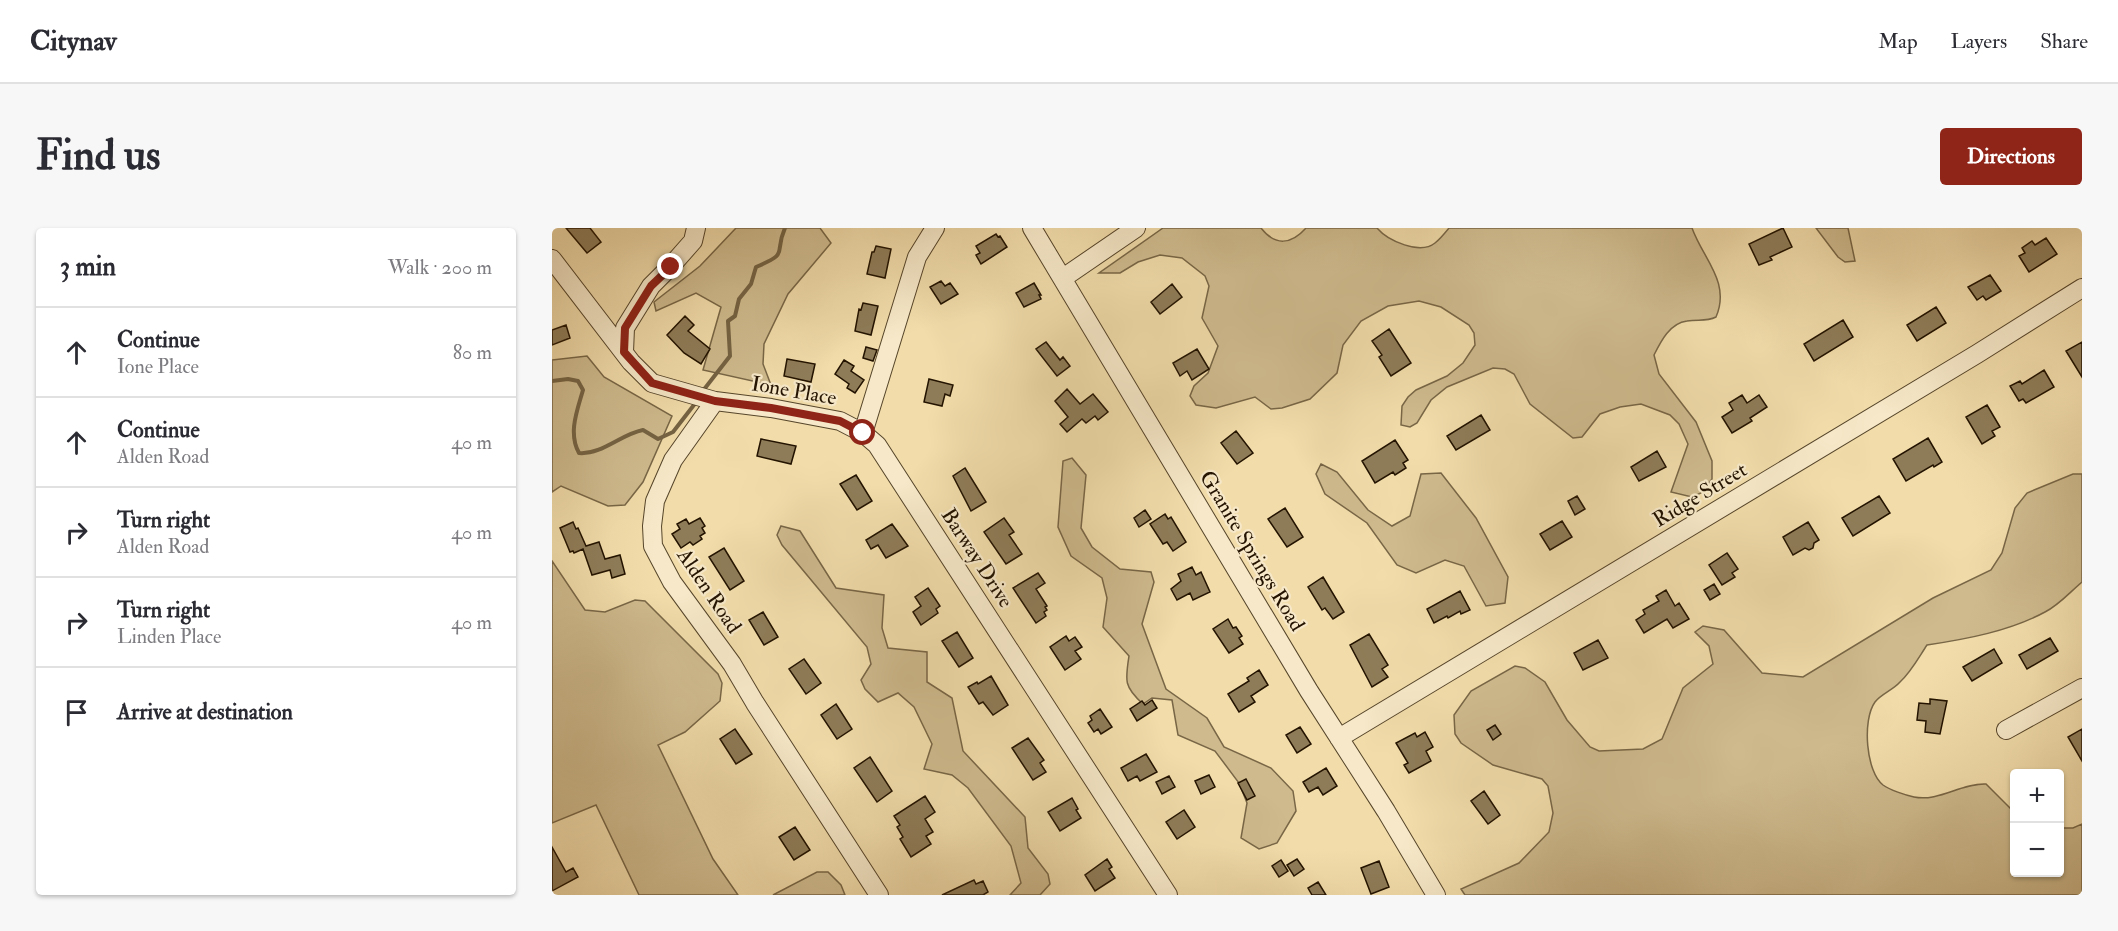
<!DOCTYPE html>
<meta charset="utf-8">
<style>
:root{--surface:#fff;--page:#f7f7f7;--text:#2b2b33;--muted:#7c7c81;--line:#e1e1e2;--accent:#8f2418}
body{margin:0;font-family:"IM FELL Double Pica",serif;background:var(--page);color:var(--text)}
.controls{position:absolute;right:18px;bottom:18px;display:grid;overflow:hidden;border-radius:6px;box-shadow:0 2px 4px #0004}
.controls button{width:54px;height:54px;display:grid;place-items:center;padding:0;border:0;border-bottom:2px solid var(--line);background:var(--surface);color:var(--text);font:30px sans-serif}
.stop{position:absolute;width:18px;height:18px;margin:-14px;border:4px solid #8f2418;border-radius:50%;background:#fff}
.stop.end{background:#8f2418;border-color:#fff;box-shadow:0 2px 6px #0008}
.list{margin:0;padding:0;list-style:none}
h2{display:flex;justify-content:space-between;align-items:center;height:78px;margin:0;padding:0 24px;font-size:26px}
h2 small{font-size:20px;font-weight:400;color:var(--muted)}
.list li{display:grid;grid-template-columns:39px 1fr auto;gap:18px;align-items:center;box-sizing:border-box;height:90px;padding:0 24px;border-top:2px solid var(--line)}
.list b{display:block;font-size:22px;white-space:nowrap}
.list p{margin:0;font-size:20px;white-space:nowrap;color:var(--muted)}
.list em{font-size:20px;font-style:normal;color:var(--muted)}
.icon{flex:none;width:33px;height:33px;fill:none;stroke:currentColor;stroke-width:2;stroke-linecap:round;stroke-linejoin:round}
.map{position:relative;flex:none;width:1530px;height:667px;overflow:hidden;border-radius:6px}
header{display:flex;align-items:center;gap:36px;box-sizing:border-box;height:84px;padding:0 30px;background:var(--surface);border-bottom:2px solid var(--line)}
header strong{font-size:28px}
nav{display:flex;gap:33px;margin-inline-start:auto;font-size:21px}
.intro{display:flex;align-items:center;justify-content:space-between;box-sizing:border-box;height:144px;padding:0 36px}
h1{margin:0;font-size:42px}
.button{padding:15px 27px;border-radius:6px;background:var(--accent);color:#fff;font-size:21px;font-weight:700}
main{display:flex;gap:36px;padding:0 36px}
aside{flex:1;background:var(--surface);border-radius:6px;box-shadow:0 2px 4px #0004}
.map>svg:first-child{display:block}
.green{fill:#ceba8d;stroke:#786646;stroke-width:1.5}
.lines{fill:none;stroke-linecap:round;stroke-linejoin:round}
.stream{stroke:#756343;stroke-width:4}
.building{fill:#8e7c58;stroke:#231300;stroke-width:1.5}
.minor-casing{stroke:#56452a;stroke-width:20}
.minor{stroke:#f6e8c8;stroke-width:18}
.route{stroke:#8f2418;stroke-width:8}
.labels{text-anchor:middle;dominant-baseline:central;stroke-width:4.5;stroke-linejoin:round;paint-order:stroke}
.street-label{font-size:21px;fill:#231300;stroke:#f6e8c8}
</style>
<header>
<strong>Citynav</strong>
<nav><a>Map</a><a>Layers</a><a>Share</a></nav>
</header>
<div class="intro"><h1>Find us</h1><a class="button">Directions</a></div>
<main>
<aside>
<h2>3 min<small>Walk · 200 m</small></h2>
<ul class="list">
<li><svg class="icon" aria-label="ahead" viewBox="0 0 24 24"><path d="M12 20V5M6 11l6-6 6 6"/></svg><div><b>Continue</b><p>Ione Place</p></div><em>80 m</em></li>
<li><svg class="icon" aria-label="ahead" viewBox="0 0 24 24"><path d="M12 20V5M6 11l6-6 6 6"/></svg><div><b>Continue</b><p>Alden Road</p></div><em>40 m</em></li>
<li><svg class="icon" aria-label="right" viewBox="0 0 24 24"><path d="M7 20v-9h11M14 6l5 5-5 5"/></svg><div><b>Turn right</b><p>Alden Road</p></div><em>40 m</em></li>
<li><svg class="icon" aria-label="right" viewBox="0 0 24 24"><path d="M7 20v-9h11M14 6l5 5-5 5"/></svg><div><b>Turn right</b><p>Linden Place</p></div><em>40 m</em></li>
<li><svg class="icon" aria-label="arrive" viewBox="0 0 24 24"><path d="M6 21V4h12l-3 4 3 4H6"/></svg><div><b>Arrive at destination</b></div></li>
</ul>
</aside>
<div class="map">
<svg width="1530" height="667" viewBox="0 0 1530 667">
<rect width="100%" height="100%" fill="#f1dcaa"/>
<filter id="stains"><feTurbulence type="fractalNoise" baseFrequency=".00333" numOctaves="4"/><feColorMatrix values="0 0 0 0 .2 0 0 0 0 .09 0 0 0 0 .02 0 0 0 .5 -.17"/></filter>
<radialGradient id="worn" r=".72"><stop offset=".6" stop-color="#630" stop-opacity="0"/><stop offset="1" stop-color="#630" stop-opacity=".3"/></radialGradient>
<path class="green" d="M184 0H268L279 15 236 66 212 116 211 136 219 157 151 142 169 79 144 65 104 83 102 74 148 38Z
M611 0H709C723 18 739 17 754 0H825C836 13 868 27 883 15 888 11 893 5 897 0H1140C1151 31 1179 54 1164 89 1154 94 1146 91 1135 93 1118 95 1109 113 1102 127L1107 146 1144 194 1160 233V251L1149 265 1140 269 1119 264 1136 216 1127 196 1118 187 1089 176 1068 179 1048 186 1030 209 1021 210 978 176 962 146 953 141 941 140 895 159 879 172 865 195 858 199 849 197 850 178 856 169 864 162 895 148 911 135 923 117 922 105 917 97 889 79 867 73 836 78 809 93 791 117 785 145 758 171 730 180 719 181 703 169 664 180 644 177 638 168 642 158 656 145 666 118 650 90 657 58 653 48 630 30 608 27 586 34 568 45H547Z
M1264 0H1296L1303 33 1293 34 1286 29Z
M35 128 52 149 120 188 91 254 73 277 56 278 9 258 0 264V132Z
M520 230 534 247 529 300 540 319 568 341 599 344 602 354 590 396 614 461 655 490 672 519 719 540 741 563 744 583 725 615 707 621 689 610 695 575 687 555 663 523 626 507 620 472 600 470 591 476C572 459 573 453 577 428L551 399 555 370 550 350 519 328 506 299 511 233Z
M769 236 785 244 816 282 840 298 858 288 869 246 889 245 924 290 956 349 953 375 934 378 912 338 893 332 864 345 845 337 815 295 773 266 764 246Z
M1521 246H1530V354C1518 364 1507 377 1493 384 1458 403 1415 411 1375 417 1367 429 1359 444 1348 454 1341 462 1329 466 1323 474 1310 492 1314 544 1331 557 1338 562 1353 567 1362 569 1387 574 1409 555 1434 556L1462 584V644H1508V600H1521L1530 596V667H913L909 661 967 635 997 604 1001 585 996 558 990 551 941 537 909 515 903 506 902 487 919 463 963 438 973 440 993 454 1015 492 1038 519 1047 523 1091 521 1110 511 1131 460 1161 436 1157 418 1143 404 1151 398 1172 402 1210 445 1251 449 1381 370 1439 342 1450 325 1463 280 1475 265Z
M229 298 248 303 284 360 332 367 330 400 336 420 375 424V454L400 470 411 523 473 589 476 620 496 646 498 656 488 667H458L469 655 459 618 416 560 400 547 372 541 380 516 362 479 346 465 326 474 313 461 309 452 319 436 315 419 230 317 225 307Z
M0 333 33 382 53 384 83 372 93 373 166 446 170 455 168 473 133 504 106 517 161 631 186 667H87L44 577 0 595Z
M265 644H276L289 657 293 667H221Z"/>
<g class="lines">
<path class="stream" d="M0 153 16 151 26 153 31 162C25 183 16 205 27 225 50 227 69 206 91 202L106 211 121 204 145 173
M150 164 178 128 176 93 183 88 187 71 199 56 204 39C239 24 221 27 233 0"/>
</g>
<path class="building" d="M14 0H38L49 14 35 25Z
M1231 0 1240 19 1218 29 1220 32 1207 37 1197 16Z
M444 6 446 9 448 8 455 19 429 36 424 27 428 25 424 18Z
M1494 10 1505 26 1477 44 1467 28 1473 25 1470 20 1480 13 1483 17Z
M324 18 339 21 333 50 315 46 320 24H322Z
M1438 47 1449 63 1434 72 1431 68 1425 72 1416 59Z
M389 53 393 58 398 55 406 66 389 76 378 59Z
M482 55 489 67H487L489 71 472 79 464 65Z
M620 56 630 69 608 86 599 74Z
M311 75 326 78 319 107 303 103 307 81 309 82Z
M1384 79 1394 95 1365 113 1355 97Z
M133 88 142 97 136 103 158 121 149 136 132 125 115 107Z
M1291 92 1301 109 1262 133 1252 116Z
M14 97 18 110 0 117V102Z
M837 101 859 135 839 148 827 129 830 127 820 113Z
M494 114 508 132 511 129 518 138 505 148 484 121Z
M1530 114V149L1514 123Z
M314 119 325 122 321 133 311 130Z
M645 121 657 141 640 152 635 143 628 148 621 135Z
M235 131 263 136 259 154 232 148Z
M292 132 302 138 299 143 312 152 303 165 295 160 297 156 283 146Z
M1492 142 1502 159 1474 175 1471 171 1467 173 1458 158 1468 153 1470 156Z
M377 151 401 157 398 168 393 166 390 178 372 174Z
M515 161 528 176 541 166 556 184 546 192 543 188 534 195 530 191 515 204 508 196 516 189 503 173Z
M1190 167 1195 175 1207 167 1215 179 1198 190 1200 193 1180 205 1170 189 1181 182 1177 175Z
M1435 177 1448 199 1440 203 1443 208 1430 216 1414 189Z
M929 187 938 202 904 222 895 208Z
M684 203 701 225 685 236 669 215Z
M1376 210 1390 234 1382 239 1381 237 1354 253 1341 231Z
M209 211 244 218 239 236 205 228Z
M843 212 856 232 851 235 854 240 843 247 841 244 823 255 810 233Z
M1105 223 1114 239 1087 253 1079 239Z
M413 240 434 274 419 283 401 248Z
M304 247 320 273 305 282 288 256Z
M1025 268 1033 281 1023 287 1016 273Z
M1327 268 1338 285 1301 308 1290 290Z
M733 280 751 309 735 319 716 291Z
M593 282 599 291 587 299 582 290Z
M613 286 616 291 619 289 634 314 621 323 615 314 611 316 598 296Z
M148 290 153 298 150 300 153 305 148 308 150 311 141 317 138 314 129 320 120 306 128 301 125 296 134 291 137 296Z
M452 290 462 304 457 307 470 326 454 336 432 304Z
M1010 293 1020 309 998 322 988 306Z
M21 294 24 301 26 300 34 318 47 314 53 331 68 327 73 346 60 350 58 342 40 347 31 321 22 325 21 323 18 324 8 300Z
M1256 294 1267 312 1262 315 1261 320 1257 322 1253 320 1241 327 1231 309Z
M340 296 356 318 334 330 326 317 319 321 314 312Z
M172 320 192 353 178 362 157 329Z
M1175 325 1186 341 1180 345 1183 349 1170 357 1157 337Z
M640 339 644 347 649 344 658 364 641 372 638 365 625 372 619 361 629 353 626 346Z
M486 345 493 355 484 361 495 378 493 379 495 382 492 384 494 388 484 395 461 360Z
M771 349 792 384 781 391 773 380 770 382 756 359Z
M1162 356 1168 366 1158 372 1152 362Z
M376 360 388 378 384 381 386 385 369 397 361 384 369 378 363 369Z
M1114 362 1123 378 1127 375 1137 391 1121 400 1115 391 1092 405 1084 392 1093 386 1091 382 1107 373 1104 368Z
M908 363 918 382 909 386 908 383 896 390 895 388 882 395 875 381Z
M211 384 226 409 212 417 197 392Z
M676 391 681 400 684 399 690 408 687 410 691 416 677 425 661 401Z
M405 404 421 430 407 439 390 413Z
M817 406 836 437 830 441 836 449 820 459 798 417Z
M514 408 517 413 523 409 530 419 523 423 529 431 513 442 498 419Z
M1498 410 1506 423 1475 441 1467 427Z
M1046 412 1056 430 1031 442 1022 425Z
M1442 421 1450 435 1420 453 1411 439Z
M252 431 269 455 254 466 237 441Z
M707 442 716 457 699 468 703 474 687 484 676 466 697 453 695 450Z
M439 448 456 477 441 487 431 474 427 476 416 459 425 454 426 456Z
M1378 471 1395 473 1388 506 1373 504 1374 493 1365 492 1367 475 1378 476Z
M600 472 605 480 585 493 578 481 590 473 593 477Z
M284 476 300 501 285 511 269 487Z
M548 481 560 499 549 506 546 501 542 504 536 495 540 492 538 488Z
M943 497 949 506 941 512 935 502Z
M748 499 759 516 745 525 734 507Z
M183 501 200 526 184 536 168 511Z
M1530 501V533L1516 509Z
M873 504 881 519 874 523 879 533 857 545 852 537 856 535 844 515 863 505 865 509Z
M476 510 492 532 488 535 494 544 481 552 460 520Z
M594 526 605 544 588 553 585 548 576 553 569 540Z
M318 529 340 563 325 574 302 540Z
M774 540 785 558 771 567 766 559 757 564 751 554Z
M657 547 663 559 649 566 643 553Z
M617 548 623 559 610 566 604 554Z
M694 551 703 568 695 572 686 555Z
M932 563 948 587 936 596 919 573Z
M373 568 383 584 373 591 381 604 374 608 379 616 359 629 348 611 351 609 345 599 348 597 342 588Z
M520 570 526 581 524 582 529 590 508 603 496 584Z
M632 582 643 599 625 611 614 594Z
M243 599 258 622 242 632 227 609Z
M0 619 14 644 21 640 26 649 0 663Z
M555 631 560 639 557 641 563 650 543 663 533 647Z
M745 631 752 641 742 648 735 637Z
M729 632 736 643 727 649 720 638Z
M827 633 837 659 819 666 809 640Z
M422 652 424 656 431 653 436 664 431 667H390Z
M766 654 774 667H760L756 660Z"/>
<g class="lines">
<g class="minor-casing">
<path id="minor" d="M383 0 365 29 311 205 325 217 616 667
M480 0 757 463 834 583 884 667
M0 31 79 134 100 155 163 173 219 180 288 193 311 205
M511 50 584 0
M72 124 73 100 99 58 119 38 141 13 144 0
M163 173 121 232 103 273 100 298 101 318 120 354 180 436 203 475 327 667
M1454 502 1530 460
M787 510 1425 126 1530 60"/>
</g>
<use href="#minor" class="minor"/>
</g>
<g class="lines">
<path class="route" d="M119 39 99 58 73 100 72 124 100 155 163 173 219 180 288 193 311 205"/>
</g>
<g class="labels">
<g class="street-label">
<text transform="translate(242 163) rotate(10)">Ione Place</text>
<text transform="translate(1148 267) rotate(-31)">Ridge Street</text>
<text transform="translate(700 323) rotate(59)">Granite Springs Road</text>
<text transform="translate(425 330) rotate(57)">Barway Drive</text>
<text transform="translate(157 363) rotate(56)">Alden Road</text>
</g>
</g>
<rect width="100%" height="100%" filter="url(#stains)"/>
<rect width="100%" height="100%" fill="url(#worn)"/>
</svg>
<div class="controls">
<button>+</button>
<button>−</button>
</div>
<div class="stop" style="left:311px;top:205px"></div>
<div class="stop end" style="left:119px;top:39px"></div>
</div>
</main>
